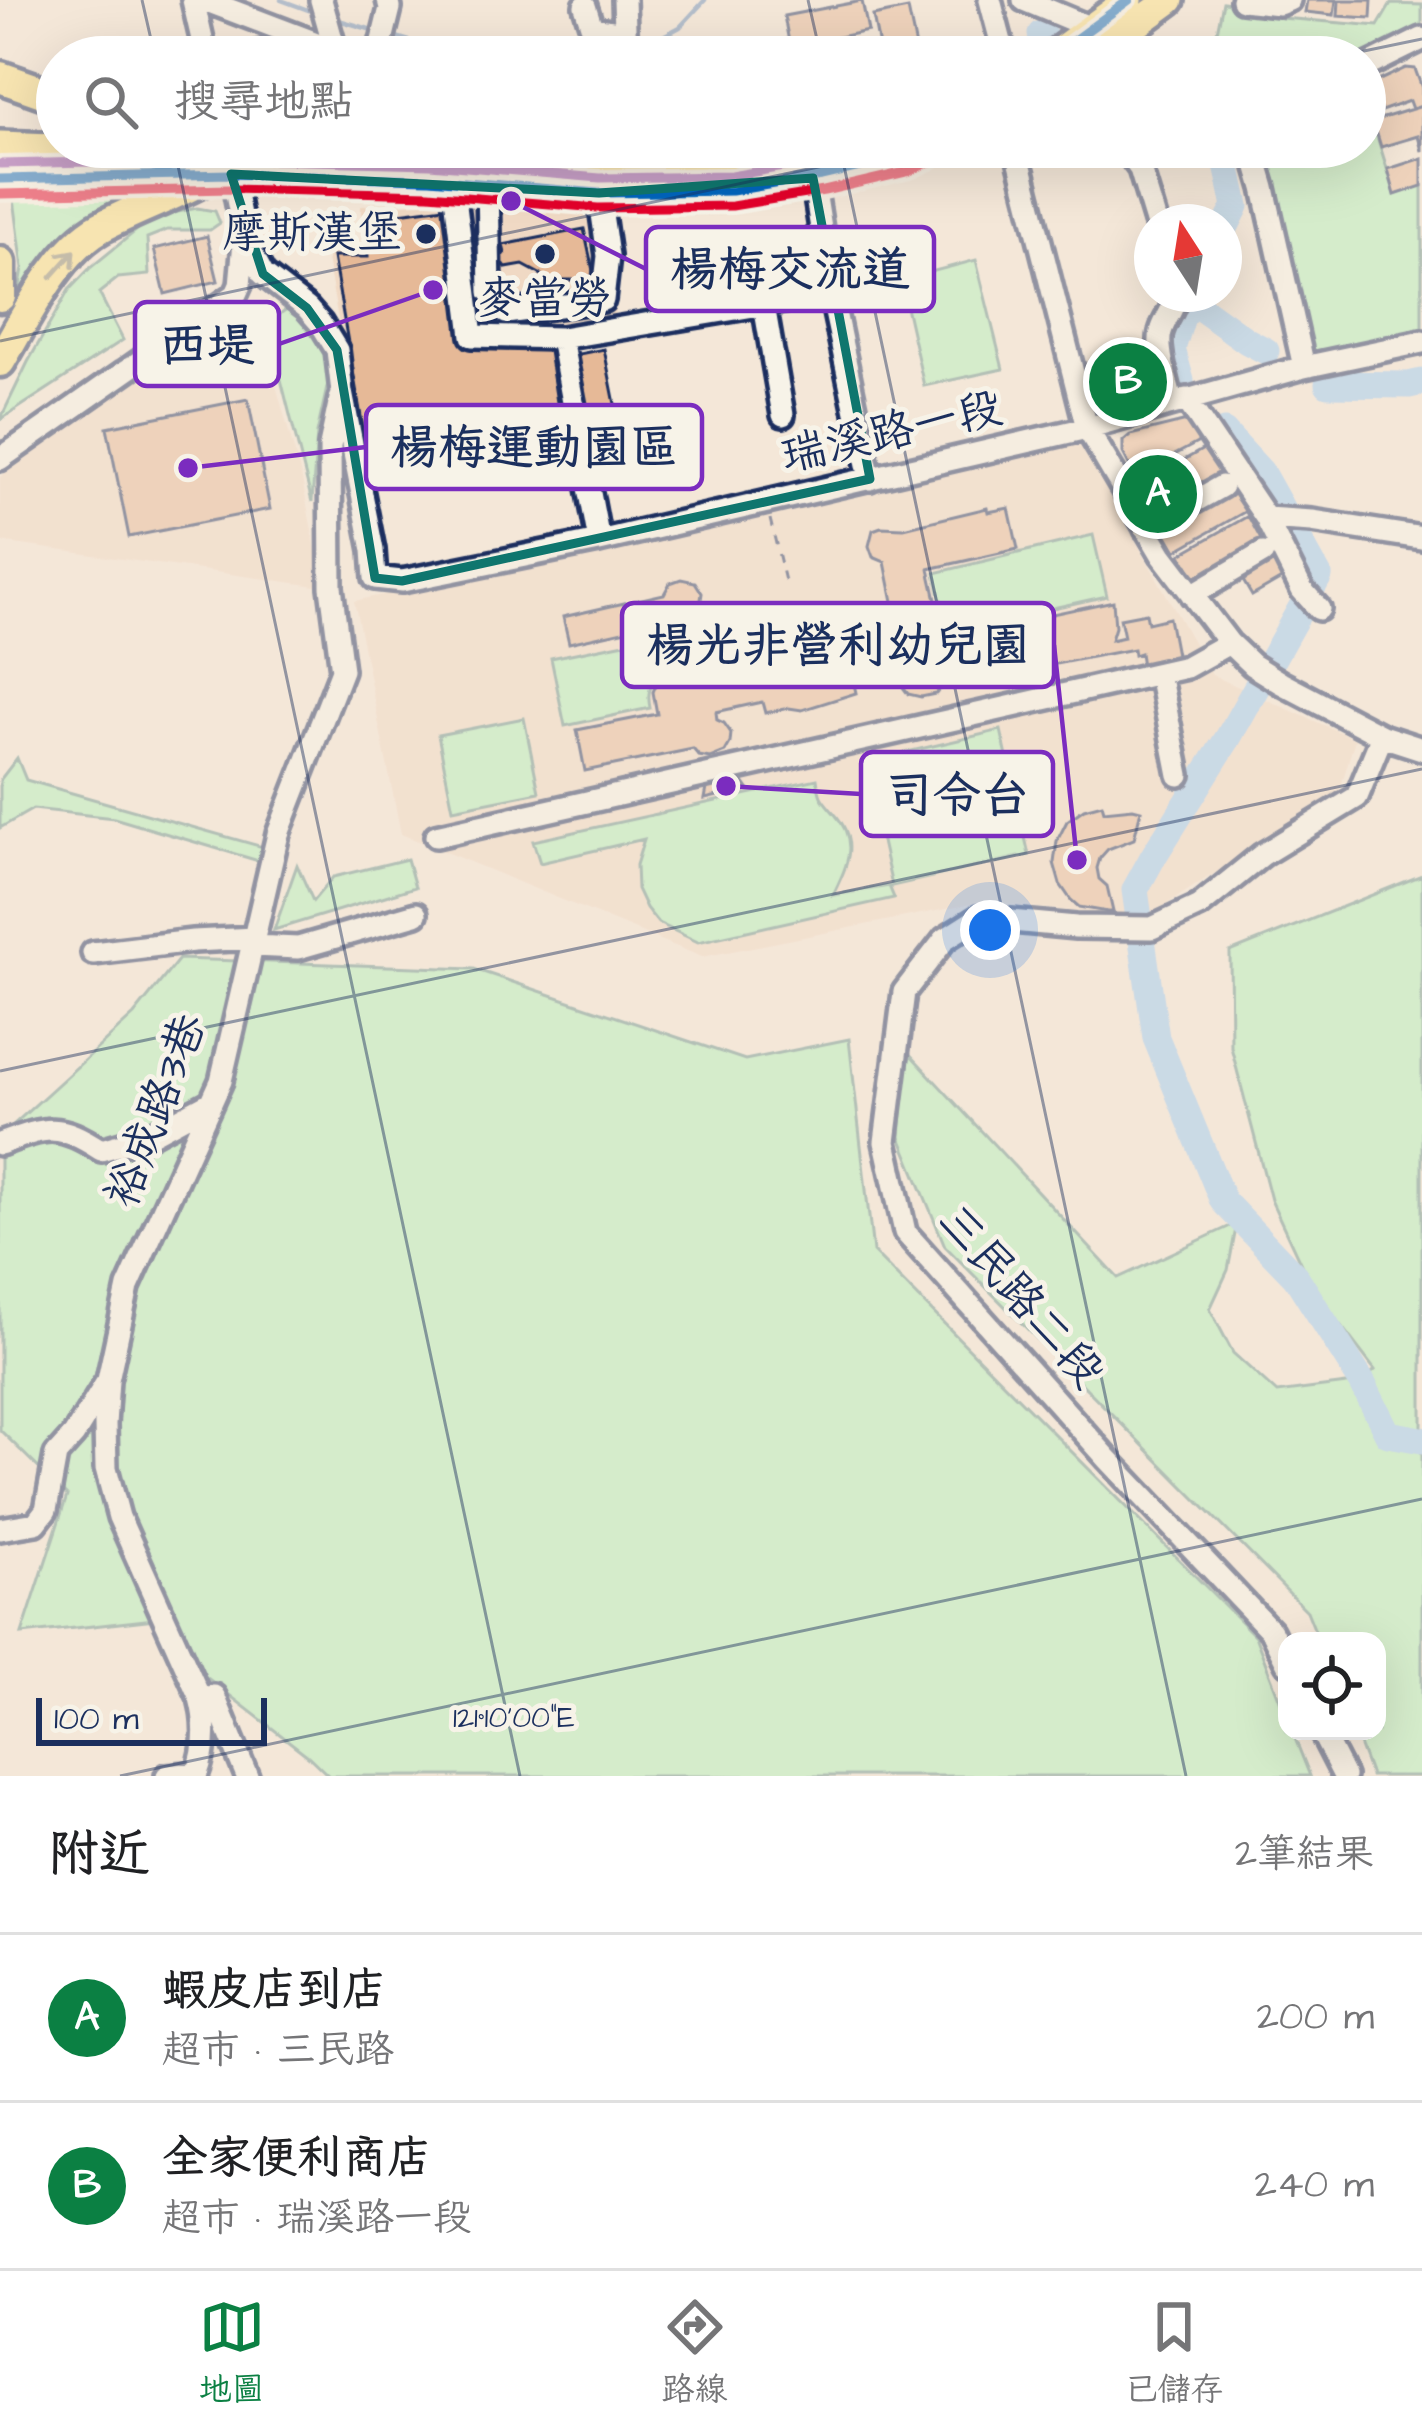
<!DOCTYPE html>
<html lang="zh-TW">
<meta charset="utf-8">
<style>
:root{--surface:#fff;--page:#f2f2f2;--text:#202124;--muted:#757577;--line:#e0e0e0;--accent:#0b8043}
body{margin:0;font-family:"Architects Daughter","LXGW WenKai TC",sans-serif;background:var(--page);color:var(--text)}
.controls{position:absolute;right:36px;bottom:36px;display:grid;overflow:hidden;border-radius:24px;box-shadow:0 12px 48px #0002}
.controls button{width:108px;height:108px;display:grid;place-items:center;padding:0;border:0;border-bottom:3px solid var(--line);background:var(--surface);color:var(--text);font:60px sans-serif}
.compass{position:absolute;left:1134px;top:204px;width:108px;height:108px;border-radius:50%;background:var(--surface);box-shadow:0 12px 48px #0002;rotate:348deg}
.scale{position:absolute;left:36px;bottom:30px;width:231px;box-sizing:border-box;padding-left:12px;border:6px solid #1b2f5e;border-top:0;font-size:33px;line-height:42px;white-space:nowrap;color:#1b2f5e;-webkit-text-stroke:9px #f7f3e8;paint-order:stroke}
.you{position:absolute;left:990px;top:930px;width:42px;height:42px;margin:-30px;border:9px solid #fff;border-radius:50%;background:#1a73e8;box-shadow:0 0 0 18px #1a73e833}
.badge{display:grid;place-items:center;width:78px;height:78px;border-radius:50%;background:var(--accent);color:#fff;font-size:39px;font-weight:700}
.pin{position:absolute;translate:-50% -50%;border:6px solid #fff;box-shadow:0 3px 12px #0006}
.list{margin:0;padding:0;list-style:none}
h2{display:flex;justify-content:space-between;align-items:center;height:156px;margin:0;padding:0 48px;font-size:51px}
h2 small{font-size:39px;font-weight:400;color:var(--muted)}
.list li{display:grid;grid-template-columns:78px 1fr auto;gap:36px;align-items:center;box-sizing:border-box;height:168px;padding:0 48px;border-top:3px solid var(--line)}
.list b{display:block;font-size:45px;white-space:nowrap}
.list p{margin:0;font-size:39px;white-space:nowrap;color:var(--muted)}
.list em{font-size:39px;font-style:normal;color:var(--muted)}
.icon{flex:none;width:66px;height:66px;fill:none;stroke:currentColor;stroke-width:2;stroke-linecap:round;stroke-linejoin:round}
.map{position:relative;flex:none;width:1422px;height:1776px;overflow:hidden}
.search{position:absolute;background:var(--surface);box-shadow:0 12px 48px #0002;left:36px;right:36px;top:36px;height:132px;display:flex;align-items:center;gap:30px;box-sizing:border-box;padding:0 42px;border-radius:66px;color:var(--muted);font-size:45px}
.sheet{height:492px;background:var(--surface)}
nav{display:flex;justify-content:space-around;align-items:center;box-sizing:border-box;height:168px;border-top:3px solid var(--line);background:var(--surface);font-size:33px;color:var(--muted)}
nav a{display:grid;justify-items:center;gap:6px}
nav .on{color:var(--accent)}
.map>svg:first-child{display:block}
.built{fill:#f0d9c4}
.green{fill:#aff1ba;stroke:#65908c;stroke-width:3}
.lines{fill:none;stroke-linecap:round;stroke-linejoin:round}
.stream{stroke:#668bb8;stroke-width:4.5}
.river{stroke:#98c9f4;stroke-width:27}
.building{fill:#e6b997;stroke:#1b2f5e;stroke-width:3}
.minor-casing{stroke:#1b2f5e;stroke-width:30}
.major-casing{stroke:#1b2f5e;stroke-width:36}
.highway-casing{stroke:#1b2f5e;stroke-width:39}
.path{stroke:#1b2f5e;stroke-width:3;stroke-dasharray:9 9;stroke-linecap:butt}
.minor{stroke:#f7f3e8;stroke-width:21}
.major{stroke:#fbe080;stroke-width:27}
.highway{stroke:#fbe080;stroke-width:30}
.bus-1-casing{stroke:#f7f3e8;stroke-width:18}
.bus-2-casing{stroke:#f7f3e8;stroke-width:18}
.bus-3-casing{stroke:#f7f3e8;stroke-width:18}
.bus-1{stroke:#0065bd;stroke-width:9}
.bus-2{stroke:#e4002b;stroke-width:9}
.bus-3{stroke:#8e44ad;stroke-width:9}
.oneway{stroke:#8b886f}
.marked{fill:none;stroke:#0f766e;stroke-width:9;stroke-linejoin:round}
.ticks{fill:none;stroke:#1b2f5e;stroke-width:3;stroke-opacity:0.45}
.poi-dot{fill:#1b2f5e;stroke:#f7f3e8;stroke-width:4.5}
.labels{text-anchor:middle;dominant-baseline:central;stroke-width:10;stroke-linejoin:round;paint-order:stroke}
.poi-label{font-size:45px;fill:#1b2f5e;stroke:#f7f3e8;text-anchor:end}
.street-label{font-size:45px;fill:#1b2f5e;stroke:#f7f3e8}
.ticks-label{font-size:30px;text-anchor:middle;fill:#1b2f5e;stroke:#f7f3e8;stroke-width:10;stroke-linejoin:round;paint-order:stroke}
.leader{fill:none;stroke:#7b2cbf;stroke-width:4.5}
.callout-dot{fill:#7b2cbf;stroke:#f7f3e8;stroke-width:4.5}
.callout{fill:#f7f3e8;stroke:#7b2cbf;stroke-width:4.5}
.callout-label{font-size:48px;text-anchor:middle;font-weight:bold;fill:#1b2f5e}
</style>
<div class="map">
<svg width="1422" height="1776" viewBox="0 0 1422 1776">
<rect width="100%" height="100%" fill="#f4e7d8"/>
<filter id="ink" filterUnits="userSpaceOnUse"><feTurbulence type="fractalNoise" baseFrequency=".00833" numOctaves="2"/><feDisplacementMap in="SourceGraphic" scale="24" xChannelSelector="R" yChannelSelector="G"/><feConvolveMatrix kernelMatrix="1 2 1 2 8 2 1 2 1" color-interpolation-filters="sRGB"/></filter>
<g filter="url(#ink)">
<path class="built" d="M444 202 587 211 618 216 621 271 614 317 552 331 569 432 367 475 326 254 363 252 361 206Z
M254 306 302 479 323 587 0 542V477L52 426Z
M1080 443 1212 675 1355 739 1339 793 1156 911 1110 915 982 902 702 957 401 834 354 601Z"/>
<path class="green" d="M1223 2 1280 9 1282 18 1378 26 1391 4 1422 5V24L1364 57H1226L1217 32Z
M1365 98 1395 194 1422 185V342L1304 367 1252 147H1365Z
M139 194 14 319 23 268 14 199Z
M197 208 215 211 220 223 210 230H167L147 238 149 275 118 278 99 293 123 340 0 420 28 362 69 290 90 268 153 217Z
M976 260 1003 369 924 386 900 280Z
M293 304 322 345 330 374 317 433 312 502 267 324Z
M1093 535 1107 596 962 628 959 623 944 615 935 573Z
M654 637 662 675C649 685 647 692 650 708L565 726 551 658Z
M524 718 539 792 453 809 438 735Z
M1001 730 1029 855 892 886 864 762Z
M17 758 26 780 263 847 262 862 114 818 33 809 0 828V780Z
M817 779C820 799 821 798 834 813 860 842 847 865 833 895L889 886 894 898 698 942 658 923 646 908 637 889 636 865 644 839 540 863 533 841Z
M407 859 415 887 274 930 297 865 313 901 333 877Z
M1422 875V1776H1371L1354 1731H1377V1641H1319L1307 1611 945 1246 900 1137 907 1051 1118 1278 1237 1223 1228 1270 1210 1309 1233 1353 1277 1393 1362 1382 1375 1370 1312 1288 1271 1200 1231 1047 1230 952Z
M179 959 474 969 745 1060 849 1039 873 1252 1255 1636 1287 1718V1731H1292L1310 1776H329L308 1756 184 1660 173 1617 22 1634 67 1496 0 1430V1137L134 1015Z"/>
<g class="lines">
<path class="stream" d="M281 0 319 14
M335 19 376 31
M393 36 462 57
M633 52 680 27 705 0"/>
<path class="river" d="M1041 34 1062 57
M1223 147 1236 206 1224 230
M1187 298 1247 341 1266 351
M1181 381 1172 349 1189 294
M1328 384 1409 385 1422 382
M1224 432 1261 472 1319 576 1228 738 1153 857 1135 890 1156 1038 1223 1201 1296 1277 1362 1382 1388 1434 1422 1440"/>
</g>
<path class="building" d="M1307 0H1336L1334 15 1305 12Z
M1339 0H1372L1371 18 1338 16Z
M862 1 868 31 790 47 784 16Z
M908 9 918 57H881L873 16Z
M1215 33 1222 57H1183L1179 45Z
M773 40 777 57H741L739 47Z
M1406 68 1415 69 1422 88V106L1412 109 1409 101 1370 115 1365 87Z
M1422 106V151L1418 136 1381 147 1373 121Z
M1422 158V186L1395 195 1388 169Z
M445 207 464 342 547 338 561 428 370 468 333 257H368L367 224 374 223 375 216Z
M584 229 595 280H551L523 265 506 268 498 256 505 253 503 245Z
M207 236 218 281 165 294 154 249Z
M604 349 620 429 590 435 574 355Z
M1152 358 1160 390 1115 402 1100 394 1095 373Z
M248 399 270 509 129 537 107 427Z
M1187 421 1199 442 1135 476 1123 453V441L1130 435Z
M1207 447 1221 473 1153 511 1138 486Z
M1231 485 1246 511 1176 551 1161 525Z
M987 508 988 512 1009 508 1018 549 929 569 941 622H949L963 633 1113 601 1115 627 1111 640 1124 637 1120 618 1146 613 1148 623 1169 618 1178 665 1143 672 1140 653 1134 655 1133 649 942 686 936 694 921 697 908 694 902 686V676L907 668 853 679 856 693 802 710 789 708 765 713 762 702 716 712 717 720 724 723 731 733 730 743 725 752 710 758 699 756 693 749 585 771 577 730 657 714 653 692 656 685 664 678 675 675 663 622 569 643 563 617 664 594 670 583 681 579 695 582 702 593 700 606 693 617 704 670 778 654 780 643 787 636 816 633 821 636 824 642 898 626 885 562 873 557 869 546 873 530 881 527 904 528Z
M1248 516 1263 543 1195 580 1181 554Z
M1272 553 1285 577 1252 596 1238 572Z
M739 776 748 789 705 799 708 783Z
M1102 804 1104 811 1133 808 1141 810 1134 839 1108 849 1100 858 1097 868 1099 879 1107 886 1113 912H1108L1079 907 1071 900 1060 884 1054 863 1057 841 1067 821 1084 809Z"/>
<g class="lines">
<g class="minor-casing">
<path id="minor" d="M193 0 206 57
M204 0 335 50 373 57
M321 0 335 50
M624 0 626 57
M990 0 1005 57
M1024 0 1091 28
M1242 0 1279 4 1289 0
M585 6 592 28 625 33
M241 57C256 53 271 48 285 57
M378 57 390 8 388 0
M1365 67 1422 39
M1016 147 1087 428 1162 555 1229 643 1252 665 1281 683 1382 736 1422 749
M1124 147 1140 169 1156 222
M1252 147 1264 188 1304 367
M229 159 245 240 263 274 307 308 321 324 337 350 342 392 373 550 375 578 402 581 599 541 1087 428 1304 367 1422 342
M811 165 831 293 870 479
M453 180 472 336 561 338 831 293
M488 182 490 292 506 313 603 300 608 256 599 193
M764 305 783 415
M561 338 599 541
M1186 399 1266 518 1302 590 1319 609
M1172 403C1168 384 1156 349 1161 332 1165 317 1175 310 1175 294
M0 459 236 294 240 285 244 242
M1266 518 1312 521 1422 538
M1146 529 1222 486
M1192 595 1263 553
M1159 673 1179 775
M436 836 1186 667 1229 643
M253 946 298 948 416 914
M93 953 193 941 255 938
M0 1144C47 1127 58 1122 101 1150L146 1137 211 1102
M0 1529 36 1523 46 1510 56 1455 74 1435 106 1383
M1287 1663 1271 1631 1108 1459 905 1232 885 1142 904 992 945 939 978 918 1076 927 1152 928 1199 906 1262 855 1357 797 1382 736
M200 1698 214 1696 247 1776
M1321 1731 1344 1776
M167 1776 197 1773
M196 1776C206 1751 207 1724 200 1698L119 1517 106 1468 105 1424 108 1380 128 1287 221 1081 278 834 342 670 331 587 330 446 340 399"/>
</g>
<g class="major-casing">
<path id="major" d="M1051 57 1129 0
M1092 57 1170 0
M0 145 385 160
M501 166 629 172 722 166 837 147
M0 179 231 174 430 179 599 193 732 191 821 176 907 156 926 147"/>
</g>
<g class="highway-casing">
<path id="highway" d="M0 77 57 97
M189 147 202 152
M0 263V296
M0 361C25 319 57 251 101 227 137 208 176 195 211 175"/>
</g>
<path class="path" d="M770 519 785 581"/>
<use href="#minor" class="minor"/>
<use href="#major" class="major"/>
<use href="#highway" class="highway"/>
<g class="bus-1-casing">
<path id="bus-1" d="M1051 57 1129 0
M0 179 231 174 430 179 599 193 732 191 821 176 907 156 926 147"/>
</g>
<g class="bus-2-casing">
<path id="bus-2" d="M0 194 231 189 429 194 598 208 732 206 824 191 910 171 932 161"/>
</g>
<g class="bus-3-casing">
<path id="bus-3" d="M0 164 231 159 430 164 600 178 731 176 818 161 879 147"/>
</g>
<use href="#bus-1" class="bus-1"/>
<use href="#bus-2" class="bus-2"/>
<use href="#bus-3" class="bus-3"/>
</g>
<defs><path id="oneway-shaft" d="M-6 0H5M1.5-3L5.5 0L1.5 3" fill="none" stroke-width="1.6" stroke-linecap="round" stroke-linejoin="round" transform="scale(3)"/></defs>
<use class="oneway" href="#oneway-shaft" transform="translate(63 264) rotate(-48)"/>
</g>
<path d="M0 0H1422V1776H0ZM231 174 599 193 813 178 870 479 402 581 375 578 337 350 307 308 263 274Z" fill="#f4e7d8" fill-opacity=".55" fill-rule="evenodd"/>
<path class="marked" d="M231 174 599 193 813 178 870 479 402 581 375 578 337 350 307 308 263 274Z"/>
<path class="ticks" d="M142 0 155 57M808 0 821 57M1335 57 1422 39M174 147 520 1776M840 147 1186 1776M0 341 912 147M0 1071 1422 769M120 1776 1422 1499"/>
<g class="poi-dot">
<circle cx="426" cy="234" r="12"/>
<circle cx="545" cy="254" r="12"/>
</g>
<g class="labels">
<g class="poi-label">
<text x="402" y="234">摩斯漢堡</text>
<text x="545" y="300" text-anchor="middle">麥當勞</text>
</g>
<g class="street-label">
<text transform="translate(892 433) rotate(-13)">瑞溪路一段</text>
<text transform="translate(157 1111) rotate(-69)">裕成路3巷</text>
<text transform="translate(1020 1297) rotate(49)">三民路二段</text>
</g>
</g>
<g class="ticks-label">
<text x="514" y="1727">121°10'00"E</text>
</g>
<path class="leader" d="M511 201L646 269M433 290L279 344M188 468L366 447M1077 860L1054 645M726 786L861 794"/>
<g class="callout-dot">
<circle cx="511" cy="201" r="12"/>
<circle cx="433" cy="290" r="12"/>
<circle cx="188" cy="468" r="12"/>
<circle cx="1077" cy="860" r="12"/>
<circle cx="726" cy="786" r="12"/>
</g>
<g class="callout">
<rect x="646" y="227" width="288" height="84" rx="12"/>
<rect x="135" y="302" width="144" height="84" rx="12"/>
<rect x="366" y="405" width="336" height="84" rx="12"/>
<rect x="622" y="603" width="432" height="84" rx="12"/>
<rect x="861" y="752" width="192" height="84" rx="12"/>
</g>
<g class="callout-label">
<text x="790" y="285">楊梅交流道</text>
<text x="207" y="361">西堤</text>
<text x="534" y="463">楊梅運動園區</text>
<text x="838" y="661">楊光非營利幼兒園</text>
<text x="957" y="811">司令台</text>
</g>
</svg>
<div class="controls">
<button><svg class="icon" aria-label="locate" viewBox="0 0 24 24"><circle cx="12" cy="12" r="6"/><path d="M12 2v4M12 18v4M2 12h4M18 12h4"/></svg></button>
</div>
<svg class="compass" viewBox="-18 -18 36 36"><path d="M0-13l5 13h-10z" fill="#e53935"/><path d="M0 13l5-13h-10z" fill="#757577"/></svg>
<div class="scale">100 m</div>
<div class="you"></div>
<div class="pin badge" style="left:1158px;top:494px">A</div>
<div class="pin badge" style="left:1128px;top:382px">B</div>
<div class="search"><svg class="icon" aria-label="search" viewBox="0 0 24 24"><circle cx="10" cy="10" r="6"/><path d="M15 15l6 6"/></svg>搜尋地點</div>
</div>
<section class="sheet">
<h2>附近<small>2筆結果</small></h2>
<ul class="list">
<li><span class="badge">A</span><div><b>蝦皮店到店</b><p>超市 · 三民路</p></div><em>200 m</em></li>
<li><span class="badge">B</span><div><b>全家便利商店</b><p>超市 · 瑞溪路一段</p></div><em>240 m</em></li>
</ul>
</section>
<nav>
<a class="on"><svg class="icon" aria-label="map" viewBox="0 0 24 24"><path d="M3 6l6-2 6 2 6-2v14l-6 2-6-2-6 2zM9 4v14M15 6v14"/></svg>地圖</a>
<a><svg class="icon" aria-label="directions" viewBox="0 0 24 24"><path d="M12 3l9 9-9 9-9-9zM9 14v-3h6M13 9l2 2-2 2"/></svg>路線</a>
<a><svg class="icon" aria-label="saved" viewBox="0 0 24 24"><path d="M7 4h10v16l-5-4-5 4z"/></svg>已儲存</a>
</nav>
